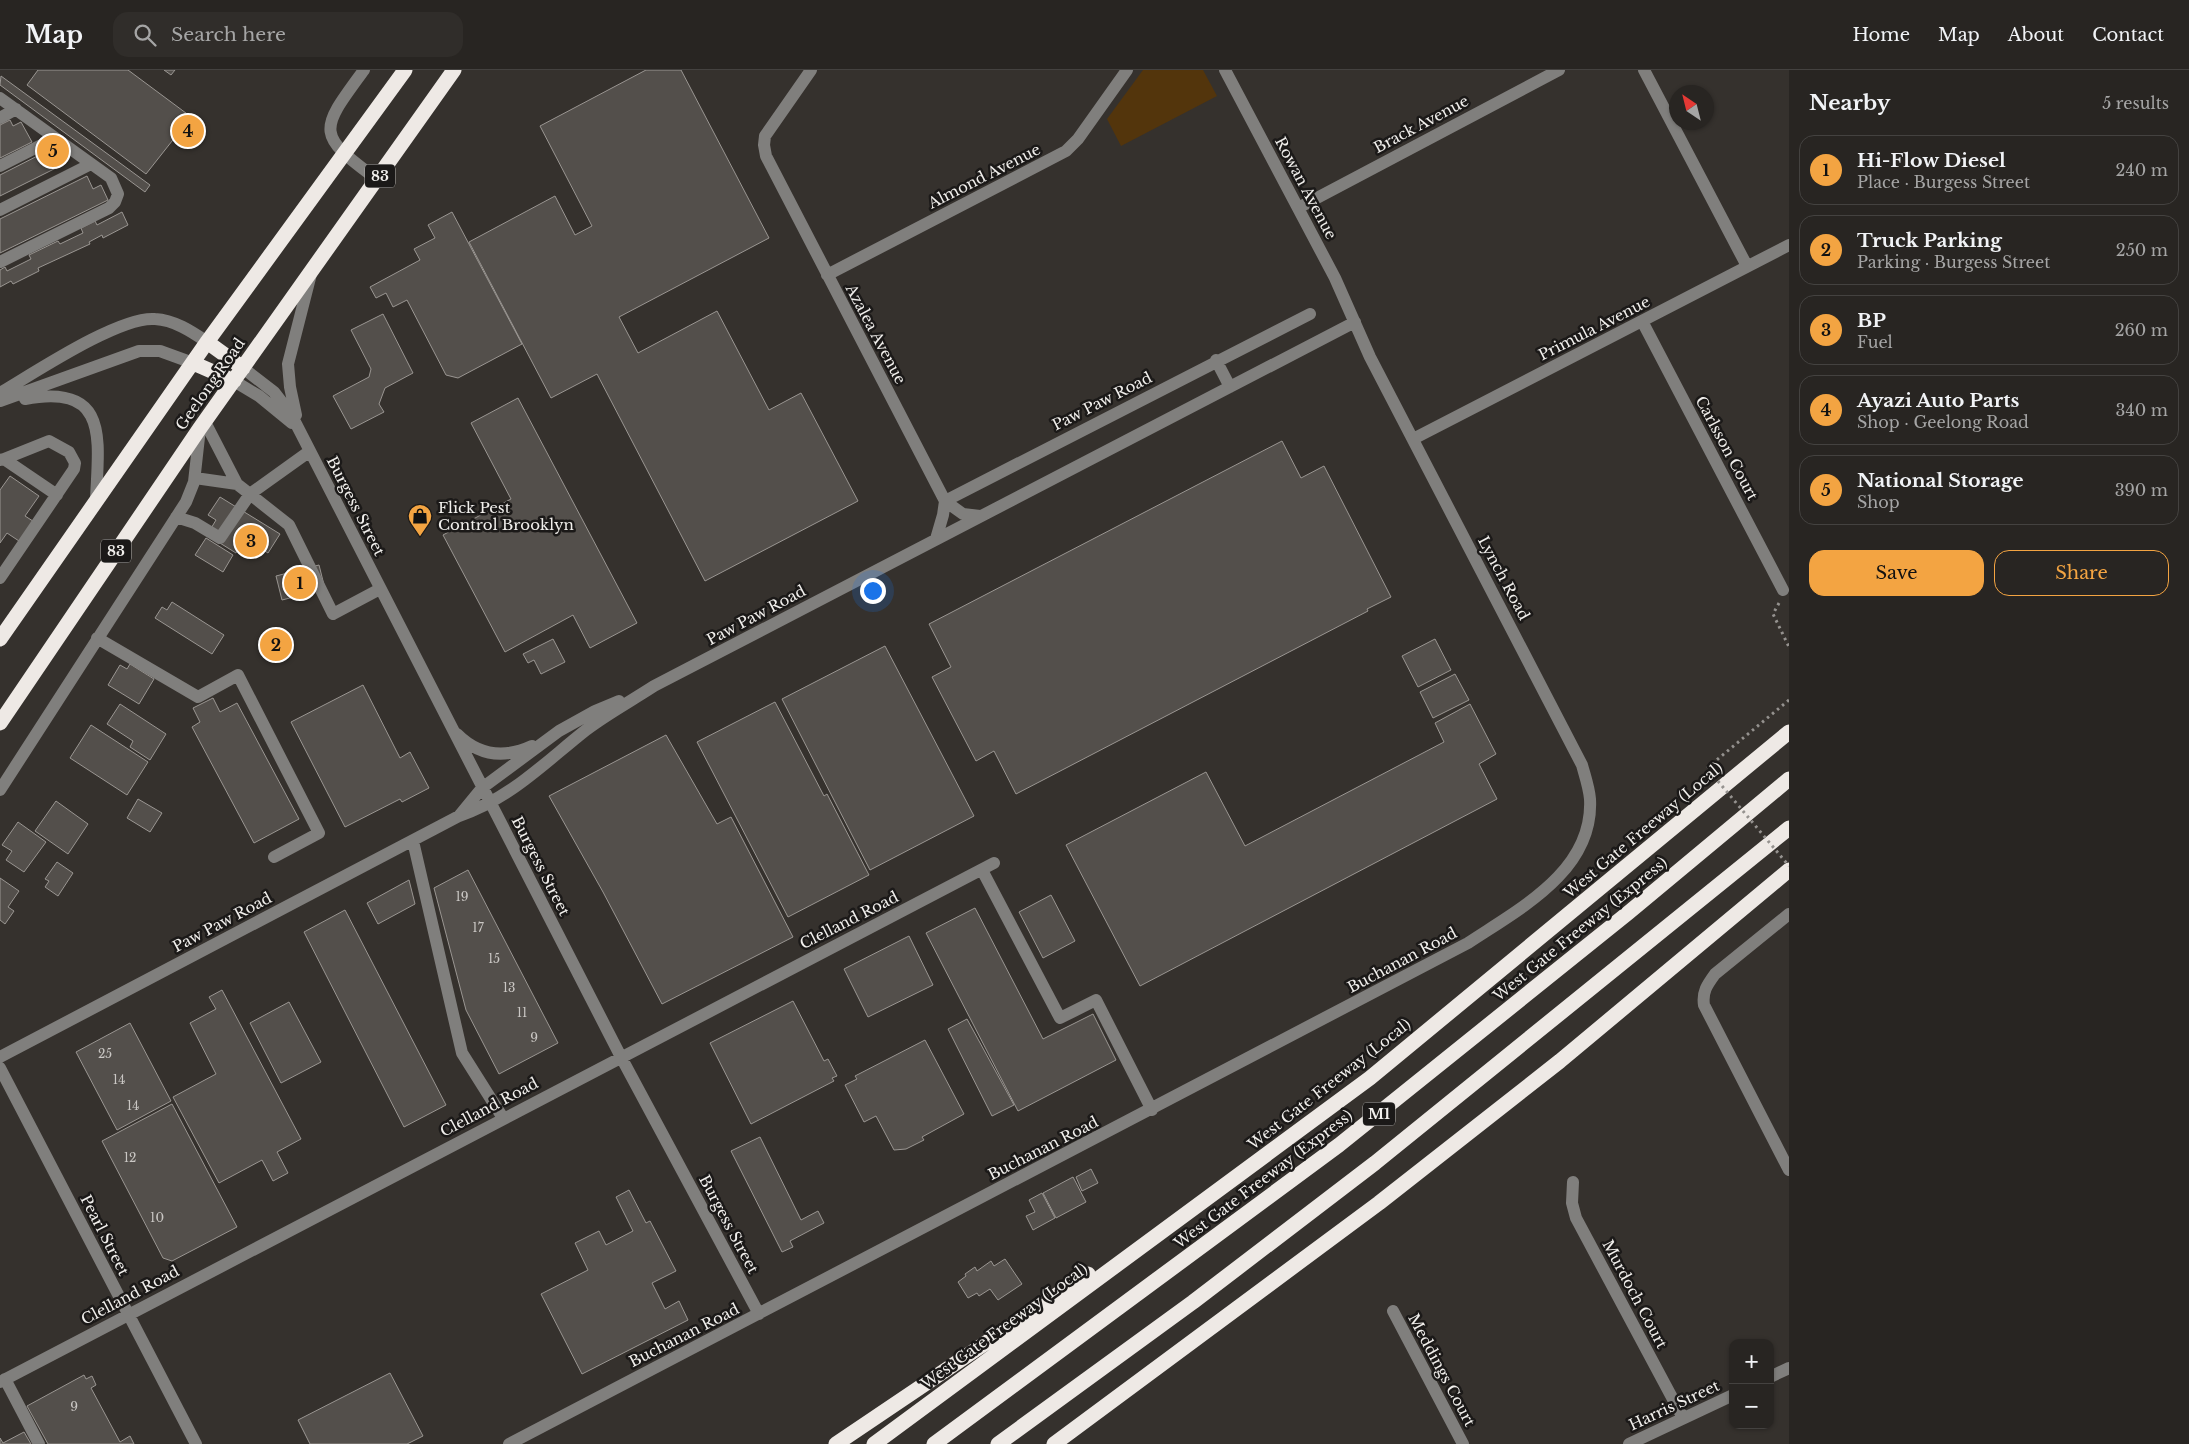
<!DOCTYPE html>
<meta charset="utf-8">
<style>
:root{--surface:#282522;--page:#302d2a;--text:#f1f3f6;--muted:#a5a5a5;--line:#444240;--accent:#f3a442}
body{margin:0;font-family:"Libre Baskerville",serif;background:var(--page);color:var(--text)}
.controls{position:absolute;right:15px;bottom:15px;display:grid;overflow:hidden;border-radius:10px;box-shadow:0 1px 4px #0004}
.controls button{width:45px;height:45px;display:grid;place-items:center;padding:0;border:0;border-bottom:1px solid var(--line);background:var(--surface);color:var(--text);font:25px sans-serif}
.compass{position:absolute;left:1669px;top:15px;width:45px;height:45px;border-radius:50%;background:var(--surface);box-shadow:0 1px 4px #0004;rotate:325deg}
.you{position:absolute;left:872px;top:520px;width:18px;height:18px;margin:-12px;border:4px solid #fff;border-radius:50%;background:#1a73e8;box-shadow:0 0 0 8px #1a73e833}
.badge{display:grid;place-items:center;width:32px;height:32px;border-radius:50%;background:var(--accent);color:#111;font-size:16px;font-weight:700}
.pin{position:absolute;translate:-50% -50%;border:2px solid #fff;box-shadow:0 1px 5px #0006}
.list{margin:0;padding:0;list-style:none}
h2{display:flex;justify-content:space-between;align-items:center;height:65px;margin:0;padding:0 20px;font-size:21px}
h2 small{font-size:16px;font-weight:400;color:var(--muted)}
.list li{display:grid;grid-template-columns:32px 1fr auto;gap:15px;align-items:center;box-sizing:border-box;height:70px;margin:0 10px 10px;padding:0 10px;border:1px solid var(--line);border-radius:15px}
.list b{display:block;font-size:19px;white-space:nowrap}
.list p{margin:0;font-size:16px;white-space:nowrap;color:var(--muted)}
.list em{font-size:16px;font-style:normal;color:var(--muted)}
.actions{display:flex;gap:10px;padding:15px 20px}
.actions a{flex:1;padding:11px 0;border:1px solid var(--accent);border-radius:15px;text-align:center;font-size:18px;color:var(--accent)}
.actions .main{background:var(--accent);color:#111}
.icon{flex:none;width:28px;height:28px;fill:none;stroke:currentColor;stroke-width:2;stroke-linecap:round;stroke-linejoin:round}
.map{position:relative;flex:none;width:1789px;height:1374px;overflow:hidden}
header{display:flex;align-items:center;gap:30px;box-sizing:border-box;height:70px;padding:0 25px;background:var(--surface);border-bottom:1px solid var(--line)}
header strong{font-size:24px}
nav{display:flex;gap:28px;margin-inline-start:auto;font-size:18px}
.search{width:350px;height:45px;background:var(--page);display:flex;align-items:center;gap:12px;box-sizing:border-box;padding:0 18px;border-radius:15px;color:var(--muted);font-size:19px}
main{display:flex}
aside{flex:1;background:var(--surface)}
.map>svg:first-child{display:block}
.green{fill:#53350c}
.building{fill:#534f4b;stroke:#9a9692}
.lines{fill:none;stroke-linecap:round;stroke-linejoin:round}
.path{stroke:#95928f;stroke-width:3;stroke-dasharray:2.5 4;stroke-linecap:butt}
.minor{stroke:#807f7d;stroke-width:12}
.highway{stroke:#eee9e5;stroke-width:15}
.path-bridge{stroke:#95928f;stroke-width:3;stroke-dasharray:2.5 4;stroke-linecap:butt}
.labels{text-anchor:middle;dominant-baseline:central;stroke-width:5;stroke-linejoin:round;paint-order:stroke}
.number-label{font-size:12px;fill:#cac7c4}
.shield{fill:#1b1918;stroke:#b1afac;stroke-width:1}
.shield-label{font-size:14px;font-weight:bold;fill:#f1efec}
.street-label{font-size:15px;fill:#f1efec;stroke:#1b1918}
.poi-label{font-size:15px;fill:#f1efec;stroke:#1b1918;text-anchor:start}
</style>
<header>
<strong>Map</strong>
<div class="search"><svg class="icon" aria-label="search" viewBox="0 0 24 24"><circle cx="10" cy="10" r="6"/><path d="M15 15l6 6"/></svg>Search here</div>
<nav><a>Home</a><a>Map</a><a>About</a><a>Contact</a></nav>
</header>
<main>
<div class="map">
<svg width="1789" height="1374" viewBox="0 0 1789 1374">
<rect width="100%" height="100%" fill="#35312d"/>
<path class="green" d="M1143 0H1203L1217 26 1121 76 1107 49Z"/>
<path class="building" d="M38 0H128L198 52 183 71 176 66 146 104 27 15Z
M164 0H175L171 5Z
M646 0H681L769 168 619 247 638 283 717 241 769 340 801 323 858 431 705 511 597 304 551 328 469 172 555 126 575 165 592 156 540 56Z
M1 6 150 115 145 122 0 15Z
M10 50 13 56 21 52 32 72 0 88V55Z
M57 76 66 93 0 126V105Z
M87 106 93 119 101 115 108 130 0 183V149Z
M122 142 128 155 103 168 102 165 89 172 90 174 38 198 39 201 13 214 11 211 0 217V200L5 197 7 201 31 189 29 185 58 171 60 174 83 163 81 158 95 151 97 155Z
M452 142 522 274 458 308 446 305 407 230 393 237 386 223 376 228 370 217 420 190 414 179 435 168 428 155Z
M383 244 413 303 385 318 379 334 384 342 351 359 333 326 369 307 371 299 351 260Z
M518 328 637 553 590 578 573 545 505 582 443 465 511 429 471 353Z
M1282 371 1301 408 1324 396 1391 527 1367 539 1368 541 1016 724 994 681 976 691 932 607 951 597 929 554Z
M10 406 39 426 25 446 36 453 22 473 7 463 0 473V420Z
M220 427 280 464 268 483 245 468 236 483 207 465 216 450 208 445Z
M206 468 233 485 223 502 195 485Z
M319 495 325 519 282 530 276 506Z
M172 532 224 565 212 584 155 548 162 537 167 540Z
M553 569 565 592 541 604 534 590 528 593 523 584Z
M1435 569 1451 600 1418 617 1402 586Z
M885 576 974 746 870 800 782 629Z
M130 594 154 609 139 634 108 615 120 595 127 599Z
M1455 604 1469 630 1433 648 1420 622Z
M363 615 400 688 410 682 429 718 402 732 400 729 345 757 291 652Z
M213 628 220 642 237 633 299 749 254 773 192 657 200 652 193 638Z
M775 632 824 726 827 724 869 805 788 847 697 672Z
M120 634 166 664 150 690 130 677 133 671 107 654Z
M1470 634 1496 684 1479 694 1497 729 1140 916 1066 775 1206 702 1245 776 1444 672 1435 653Z
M91 655 148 692 127 725 70 688Z
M666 665 717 754 731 747 793 867 662 934 603 822 549 726Z
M138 729 162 743 150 762 127 748Z
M56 731 88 754 68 784 35 761Z
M18 752 46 772 24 802 6 790 12 781 2 775Z
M57 792 73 803 58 826 45 817 49 811 45 809Z
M468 800 558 973 499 1004 466 940 434 818Z
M0 808 19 821 8 837 14 841 5 854 0 850Z
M409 810 415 834 378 854 367 833Z
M1051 825 1075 871 1043 888 1019 842Z
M975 838 1043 969 1093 944 1116 990 1018 1041 926 863Z
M345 840 446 1035 404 1057 304 862Z
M909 866 933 915 868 947 844 899Z
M222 920 301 1069 277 1082 288 1103 273 1111 262 1090 219 1113 173 1027 216 1004 190 953 216 939 209 927Z
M793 931 824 991 828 989 837 1006 832 1008 834 1011 751 1054 710 973Z
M289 932 321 992 281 1013 250 953Z
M967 949 1014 1035 992 1046 948 959Z
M130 953 171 1031 117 1060 76 982Z
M925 970 964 1044 922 1067 924 1070 906 1079 894 1080 876 1046 864 1052 845 1015 857 1009 855 1006Z
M172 1034 237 1157 172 1191 163 1188 102 1071Z
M760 1067 801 1150 818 1141 824 1153 790 1171 793 1177 782 1182 731 1081Z
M1091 1099 1098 1113 1082 1121 1076 1107Z
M1073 1107 1086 1132 1056 1148 1043 1123Z
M629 1120 646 1153 650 1151 676 1201 652 1213 665 1239 679 1231 688 1250 582 1304 541 1224 588 1200 575 1173 599 1161 606 1175 633 1161 616 1127Z
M1042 1123 1055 1148 1033 1160 1026 1146 1035 1142 1029 1130Z
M1005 1189 1022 1214 998 1230 990 1219 979 1226 977 1223 968 1228 958 1212 966 1206 965 1204 975 1197 977 1201 991 1191 994 1196Z
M390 1303 423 1366 407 1374H310L298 1350Z
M84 1305 86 1309 92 1306 96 1315 91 1318 120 1372 130 1366 134 1374H48L27 1336Z
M24 1362 31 1374H0V1368L3 1373Z"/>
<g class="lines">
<path class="path" d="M1779 533 1773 544 1789 577"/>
<path class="minor" d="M364 0C319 61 315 64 378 110
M811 0 765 66 764 75 766 86 945 431 943 445 936 469
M1644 0 1747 196
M0 28 111 108 118 124 115 132 109 138 0 192
M0 48 16 39
M0 96 55 68
M1298 138 1559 0
M0 140 91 94
M827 205 1066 81 1078 69 1127 0
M1642 251 1783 520
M1216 290 1230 317
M243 298 274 322 291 344 621 987 759 1244
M234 311 259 326 292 353
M0 323C34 303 119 246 155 249 174 250 191 261 207 272
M25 329C111 313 98 371 96 431
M0 331 139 281H160L193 293
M296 345 290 317 288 294 311 204
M205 352 237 414 289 455 333 544 380 519
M1413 369 1789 175
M0 390 4 389 57 425
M195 408 237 414
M945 431 1310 244
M945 431 963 444 980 446
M176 447 195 453 220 468 250 424 310 381
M0 508 74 399 75 393 69 382 49 371 4 389
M97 568 198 627 238 605 319 763 274 787
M457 664C479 686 504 689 532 676
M0 720 186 432 194 412 200 358
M459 746 482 718 559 661 595 641 619 631
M413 771 462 983 503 1048
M982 800 1060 948 1096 930 1152 1040
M1789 844 1715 904C1707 915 1702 922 1704 935L1789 1100
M0 987 459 746C511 728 543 694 586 660 607 644 631 631 654 616L1355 252
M0 998 196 1374
M1573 1112 1572 1133 1576 1148 1683 1348
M1393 1241 1463 1374
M1770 1307 1789 1298
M5 1309 39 1374
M0 1312 994 793
M509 1374 1468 873C1519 839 1594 801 1590 729 1589 717 1585 706 1582 695L1370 287 1335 208 1225 0
M1629 1374 1733 1325"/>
<path class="highway" d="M207 272 243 298
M193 293 234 311
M0 569 207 272 405 0
M0 653 200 358 454 0
M836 1374 1088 1204
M874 1374 1370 1008 1789 662
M934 1374 1339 1075 1628 843 1789 709
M998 1374 1193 1232 1375 1093 1789 758
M1054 1374 1379 1133 1560 991 1789 800"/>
<path class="path-bridge" d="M1789 630 1707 698 1789 796"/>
</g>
<defs>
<g id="shop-pin" transform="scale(1.25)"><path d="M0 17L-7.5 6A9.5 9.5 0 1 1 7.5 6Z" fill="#f3a442" stroke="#1b1918"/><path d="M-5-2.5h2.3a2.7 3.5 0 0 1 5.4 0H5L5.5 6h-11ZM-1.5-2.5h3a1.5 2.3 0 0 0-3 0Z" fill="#111"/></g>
</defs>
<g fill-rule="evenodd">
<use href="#shop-pin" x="420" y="446"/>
</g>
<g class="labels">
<g class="number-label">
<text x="462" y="826">19</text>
<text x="478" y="857">17</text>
<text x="494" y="888">15</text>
<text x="509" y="917">13</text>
<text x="522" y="942">11</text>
<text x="534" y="967">9</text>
<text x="105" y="983">25</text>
<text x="119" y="1009">14</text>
<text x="133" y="1035">14</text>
<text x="130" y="1087">12</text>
<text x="157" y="1147">10</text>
<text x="74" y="1336">9</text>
</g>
<g class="shield">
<rect x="365" y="94.5" width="30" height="23" rx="4"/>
<rect x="101" y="469.5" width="30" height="23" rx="4"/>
<rect x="1363" y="1032.5" width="32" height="23" rx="4"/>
</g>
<g class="shield-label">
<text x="380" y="106">83</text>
<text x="116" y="481">83</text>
<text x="1379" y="1044">M1</text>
</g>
<g class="street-label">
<text transform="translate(1421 54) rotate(-28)">Brack Avenue</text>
<text transform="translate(984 106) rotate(-27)">Almond Avenue</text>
<text transform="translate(1306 118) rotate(62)">Rowan Avenue</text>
<text transform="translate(1594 258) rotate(-27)">Primula Avenue</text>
<text transform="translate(876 264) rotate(62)">Azalea Avenue</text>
<text transform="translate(210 314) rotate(-55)">Geelong Road</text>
<text transform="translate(1102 331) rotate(-27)">Paw Paw Road</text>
<text transform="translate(1727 378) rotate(62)">Carlsson Court</text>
<text transform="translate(356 436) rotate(63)">Burgess Street</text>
<text transform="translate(1504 508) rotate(62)">Lynch Road</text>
<text transform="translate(756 545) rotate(-28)">Paw Paw Road</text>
<text transform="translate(1643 760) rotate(-40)">West Gate Freeway (Local)</text>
<text transform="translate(541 796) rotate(63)">Burgess Street</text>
<text transform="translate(849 850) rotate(-27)">Clelland Road</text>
<text transform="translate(222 852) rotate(-28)">Paw Paw Road</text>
<text transform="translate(1580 859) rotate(-39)">West Gate Freeway (Express)</text>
<text transform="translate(1402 890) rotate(-28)">Buchanan Road</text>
<text transform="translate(1329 1014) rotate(-38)">West Gate Freeway (Local)</text>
<text transform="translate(489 1037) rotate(-28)">Clelland Road</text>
<text transform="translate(1043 1078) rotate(-27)">Buchanan Road</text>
<text transform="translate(1263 1109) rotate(-37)">West Gate Freeway (Express)</text>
<text transform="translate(729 1154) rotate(62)">Burgess Street</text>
<text transform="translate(105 1165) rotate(63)">Pearl Street</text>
<text transform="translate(1635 1224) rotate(62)">Murdoch Court</text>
<text transform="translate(130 1225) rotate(-28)">Clelland Road</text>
<text transform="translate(1004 1256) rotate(-36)">West Gate Freeway (Local)</text>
<text transform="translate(684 1265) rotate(-27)">Buchanan Road</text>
<text transform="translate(1442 1300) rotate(62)">Meddings Court</text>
<text transform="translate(1674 1335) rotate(-25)">Harris Street</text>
</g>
<g class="poi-label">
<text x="438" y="437">Flick Pest<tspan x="438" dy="17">Control Brooklyn</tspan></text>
</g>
</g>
</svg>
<div class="controls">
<button>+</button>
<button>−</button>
</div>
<svg class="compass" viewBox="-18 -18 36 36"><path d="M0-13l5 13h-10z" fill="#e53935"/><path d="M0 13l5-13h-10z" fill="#a5a5a5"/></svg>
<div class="you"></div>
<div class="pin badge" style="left:300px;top:513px">1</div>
<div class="pin badge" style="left:276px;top:575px">2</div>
<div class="pin badge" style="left:251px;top:471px">3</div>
<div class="pin badge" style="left:188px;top:61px">4</div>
<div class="pin badge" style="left:53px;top:81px">5</div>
</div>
<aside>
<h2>Nearby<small>5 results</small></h2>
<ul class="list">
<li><span class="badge">1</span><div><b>Hi-Flow Diesel</b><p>Place · Burgess Street</p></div><em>240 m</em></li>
<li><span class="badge">2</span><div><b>Truck Parking</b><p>Parking · Burgess Street</p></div><em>250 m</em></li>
<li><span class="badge">3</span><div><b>BP</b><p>Fuel</p></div><em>260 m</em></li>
<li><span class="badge">4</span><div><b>Ayazi Auto Parts</b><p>Shop · Geelong Road</p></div><em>340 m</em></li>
<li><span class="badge">5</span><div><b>National Storage</b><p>Shop</p></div><em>390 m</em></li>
</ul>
<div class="actions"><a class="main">Save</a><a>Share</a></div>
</aside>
</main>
